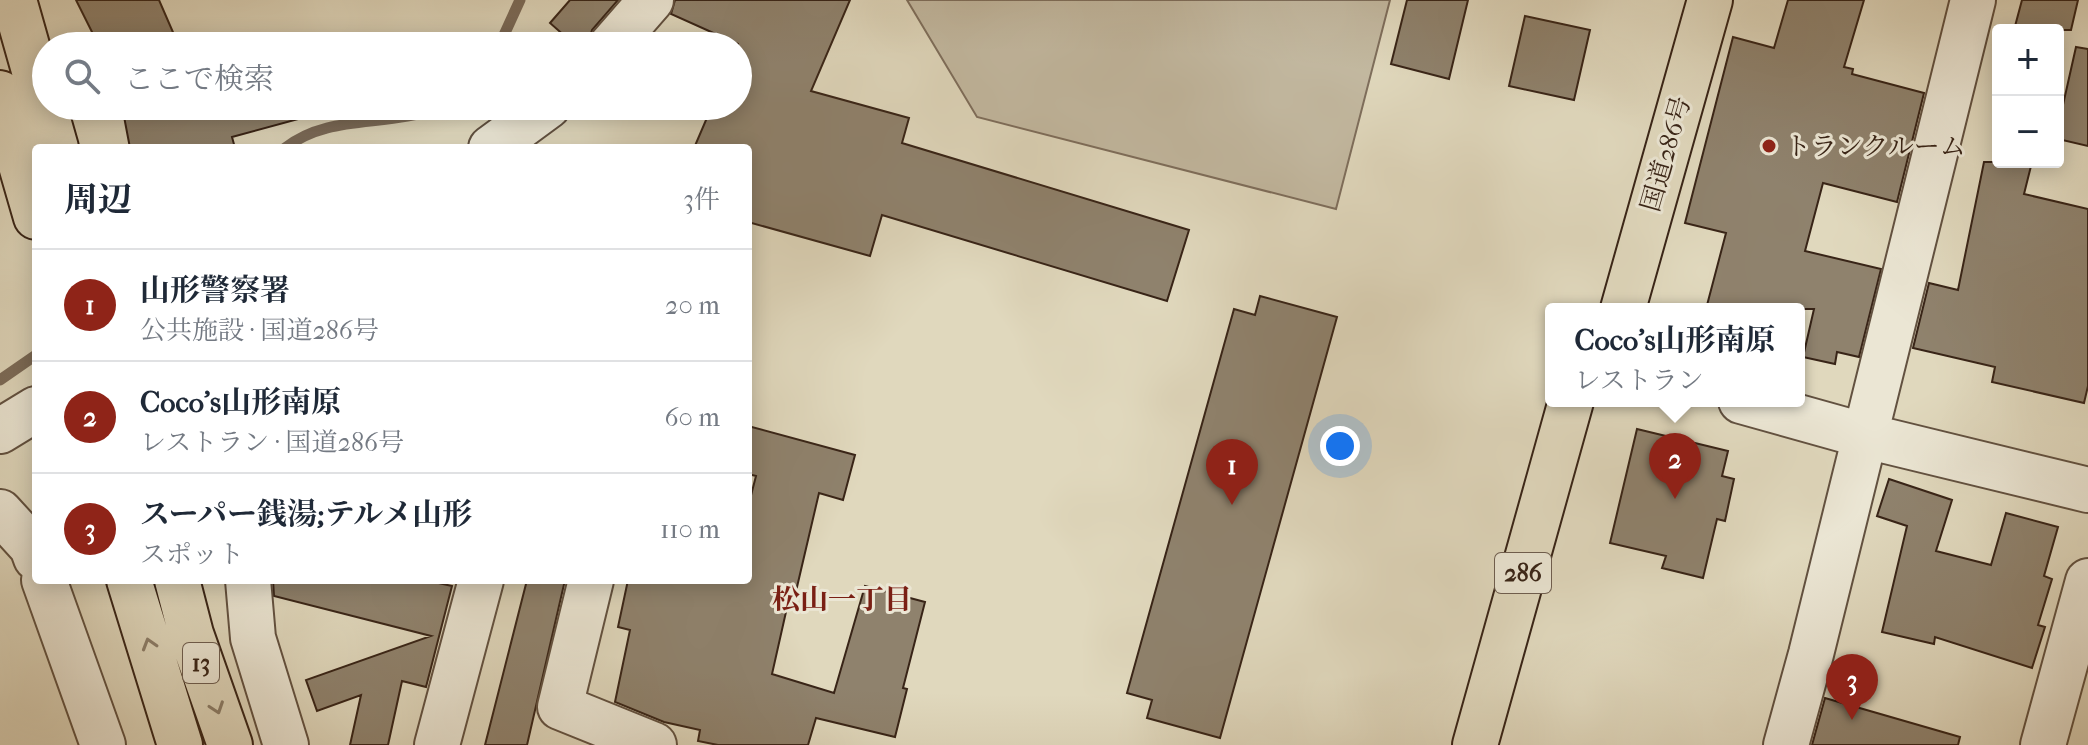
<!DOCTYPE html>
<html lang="ja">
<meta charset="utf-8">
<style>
:root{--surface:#fff;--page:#f6f6f7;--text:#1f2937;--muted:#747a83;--line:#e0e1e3;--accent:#8f2418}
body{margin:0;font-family:"IM FELL French Canon","Noto Serif JP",serif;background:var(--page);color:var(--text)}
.controls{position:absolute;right:24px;top:24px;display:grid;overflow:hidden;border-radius:8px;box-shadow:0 4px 20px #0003}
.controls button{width:72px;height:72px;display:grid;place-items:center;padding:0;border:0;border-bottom:2px solid var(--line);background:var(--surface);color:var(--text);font:40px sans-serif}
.you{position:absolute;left:1340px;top:446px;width:28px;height:28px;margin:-20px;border:6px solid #fff;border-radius:50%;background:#1a73e8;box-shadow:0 0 0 12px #1a73e833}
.badge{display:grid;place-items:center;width:52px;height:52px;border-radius:50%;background:var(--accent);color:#fff;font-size:26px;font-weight:700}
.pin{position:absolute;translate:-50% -66px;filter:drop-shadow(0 2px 4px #0008)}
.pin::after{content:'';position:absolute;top:42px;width:28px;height:24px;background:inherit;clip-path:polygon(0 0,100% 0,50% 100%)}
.popup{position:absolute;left:1545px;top:303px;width:260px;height:104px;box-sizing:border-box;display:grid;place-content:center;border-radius:8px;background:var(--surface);filter:drop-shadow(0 2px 6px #0005);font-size:26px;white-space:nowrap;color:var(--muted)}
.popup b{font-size:30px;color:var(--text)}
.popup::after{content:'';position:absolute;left:50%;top:100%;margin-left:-16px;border:16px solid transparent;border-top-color:var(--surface)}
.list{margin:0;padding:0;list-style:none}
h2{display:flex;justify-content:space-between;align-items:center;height:104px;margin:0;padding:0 32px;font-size:34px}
h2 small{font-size:26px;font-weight:400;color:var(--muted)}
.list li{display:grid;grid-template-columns:52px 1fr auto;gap:24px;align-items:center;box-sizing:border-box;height:112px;padding:0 32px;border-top:2px solid var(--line)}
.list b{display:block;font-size:30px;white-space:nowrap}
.list p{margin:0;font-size:26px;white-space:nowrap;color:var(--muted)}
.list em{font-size:26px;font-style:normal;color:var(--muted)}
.icon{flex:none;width:44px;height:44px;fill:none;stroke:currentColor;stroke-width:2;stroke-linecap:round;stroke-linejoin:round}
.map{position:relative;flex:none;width:2088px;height:745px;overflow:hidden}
.search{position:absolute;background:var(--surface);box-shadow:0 4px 20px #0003;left:32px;top:32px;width:720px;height:88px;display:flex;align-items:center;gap:20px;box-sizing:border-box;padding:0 28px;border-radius:44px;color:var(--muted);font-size:30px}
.panel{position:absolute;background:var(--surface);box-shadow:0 4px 20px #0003;left:32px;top:144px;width:720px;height:440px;border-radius:8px}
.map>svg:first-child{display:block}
.green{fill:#c3b9a1;stroke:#7e6e5c;stroke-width:2}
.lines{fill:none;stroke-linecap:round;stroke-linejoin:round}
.stream{stroke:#7b6b59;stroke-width:11}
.building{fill:#8f826d;stroke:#382417;stroke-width:2}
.minor-casing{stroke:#625140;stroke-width:48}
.highway-casing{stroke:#382417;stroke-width:48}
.minor{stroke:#ebe6d4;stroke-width:44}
.highway{stroke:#e0d8bd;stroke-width:44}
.oneway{stroke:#8c7e6a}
.poi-dot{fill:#8f2418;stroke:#ebe6d4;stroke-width:3}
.labels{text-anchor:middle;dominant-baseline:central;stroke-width:6;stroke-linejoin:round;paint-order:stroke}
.shield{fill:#ebe6d4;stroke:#6e5e50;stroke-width:2}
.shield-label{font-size:24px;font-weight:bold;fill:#382417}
.poi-label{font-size:26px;fill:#382417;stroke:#ebe6d4;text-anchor:start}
.street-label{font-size:26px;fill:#382417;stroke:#ebe6d4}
.neighbourhood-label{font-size:28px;font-weight:bold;fill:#7a1f14;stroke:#ebe6d4}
</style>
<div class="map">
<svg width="2088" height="745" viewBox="0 0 2088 745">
<rect width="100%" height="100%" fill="#e0d8bd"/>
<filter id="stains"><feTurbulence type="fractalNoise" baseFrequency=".0025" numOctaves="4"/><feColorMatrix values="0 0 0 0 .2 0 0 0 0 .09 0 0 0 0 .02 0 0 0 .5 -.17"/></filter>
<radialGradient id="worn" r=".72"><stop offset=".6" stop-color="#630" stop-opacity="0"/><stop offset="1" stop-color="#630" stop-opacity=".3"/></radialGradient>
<path class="green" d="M907 0H1390L1336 209 977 117Z"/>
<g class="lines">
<path class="stream" d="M499 46 520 0
M285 148C331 112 390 129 441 106
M0 380 36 355"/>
</g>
<path class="building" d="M76 0H159L179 46H99Z
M570 0H618L592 30 587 46H576L550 23Z
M675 0H850L811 91 909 118 902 143 1189 230 1167 301 882 215 870 256 748 222V148H694L712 106H738V44L671 14Z
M1407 0H1468L1449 79 1391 64Z
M1788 0H1864L1844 67 1853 69 1852 74 1924 93 1897 202 1823 183 1805 251 1881 269 1859 357 1837 352 1835 364 1803 357 1814 309H1706L1726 233 1685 223 1733 37 1774 48Z
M2022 0H2078L2071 30H2014Z
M1525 16 1590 30 1574 100 1509 86Z
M2076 47 2088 49V146L2058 139V127Z
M122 106H312L313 115 232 137 235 148H130Z
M1984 162H2032L2024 194 2088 209V386L2084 403 1992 382 1995 367 1913 348 1929 283 1958 290Z
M1260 296 1337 317 1220 738 1147 718 1152 700 1127 693 1234 309 1255 315Z
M748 426 855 455 843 500 819 493 793 604 788 603 772 674 834 693 865 586 925 602 903 688 907 689 895 737 816 718 808 745H718L698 741 700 730 664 722 615 702 630 630 618 627 628 580H748V507L756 476 748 474Z
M1637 429 1728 451 1722 476 1734 479 1725 521 1717 519 1703 578 1662 568 1666 556 1610 543Z
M1889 479 1952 500 1936 551 1991 565 2006 513 2058 527 2044 576 2052 579 2038 625 2045 627 2032 668 1935 637 1934 644 1882 632 1907 526 1877 516Z
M273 580H425L452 586 426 687 402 681 388 745H350L361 695 317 711 306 680 431 636 274 596Z
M527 580H565L527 745H485Z
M1825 698 1960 737 1958 745H1812Z"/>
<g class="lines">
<g class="minor-casing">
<path id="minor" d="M611 46 651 0
M491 148 548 106
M1741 401 1866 436 2088 490
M0 431 36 409
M0 512 32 547 36 558
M44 580 103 745
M248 580 253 638 286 745
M591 580 560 707 654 745
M437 745 481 580
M1786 745 1811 654 1973 0
M2043 745 2088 581"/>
</g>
<g class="highway-casing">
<path id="highway" d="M14 0 56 148
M0 93 36 217
M1623 309 1710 0
M129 580 180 745
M177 580 191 634 230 745
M1475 745 1571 401"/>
</g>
<use href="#minor" class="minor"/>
<use href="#highway" class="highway"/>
</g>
<defs><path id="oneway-chevron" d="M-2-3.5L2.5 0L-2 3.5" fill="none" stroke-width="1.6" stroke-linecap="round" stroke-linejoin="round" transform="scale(2)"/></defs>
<g class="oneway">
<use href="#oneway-chevron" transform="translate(149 644) rotate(-107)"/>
<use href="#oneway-chevron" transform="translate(217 708) rotate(71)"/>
</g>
<circle class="poi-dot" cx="1769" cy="146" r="8"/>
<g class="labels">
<g class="shield">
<rect x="1495" y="553" width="56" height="40" rx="6"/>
<rect x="183" y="643" width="36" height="40" rx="6"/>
</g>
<g class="shield-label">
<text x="1523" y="573">286</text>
<text x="201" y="663">13</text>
</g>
<g class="poi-label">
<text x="1785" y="146">トランクルーム</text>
</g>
<g class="street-label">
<text transform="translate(1666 154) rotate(-74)">国道286号</text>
</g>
<g class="neighbourhood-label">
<text x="842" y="599">松山一丁目</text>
</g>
</g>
<rect width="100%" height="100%" filter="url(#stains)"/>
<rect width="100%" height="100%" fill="url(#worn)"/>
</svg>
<div class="controls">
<button>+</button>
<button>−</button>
</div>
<div class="you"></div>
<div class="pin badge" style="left:1232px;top:505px">1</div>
<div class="pin badge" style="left:1675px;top:499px">2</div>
<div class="popup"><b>Coco’s山形南原</b>レストラン</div>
<div class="pin badge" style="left:1852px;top:720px">3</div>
<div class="search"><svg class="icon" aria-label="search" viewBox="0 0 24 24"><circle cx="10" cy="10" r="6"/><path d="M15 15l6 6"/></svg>ここで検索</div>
<section class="panel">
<h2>周辺<small>3件</small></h2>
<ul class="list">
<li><span class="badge">1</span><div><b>山形警察署</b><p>公共施設 · 国道286号</p></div><em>20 m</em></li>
<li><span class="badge">2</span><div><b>Coco’s山形南原</b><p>レストラン · 国道286号</p></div><em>60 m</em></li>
<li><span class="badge">3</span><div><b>スーパー銭湯;テルメ山形</b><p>スポット</p></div><em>110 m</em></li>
</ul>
</section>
</div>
